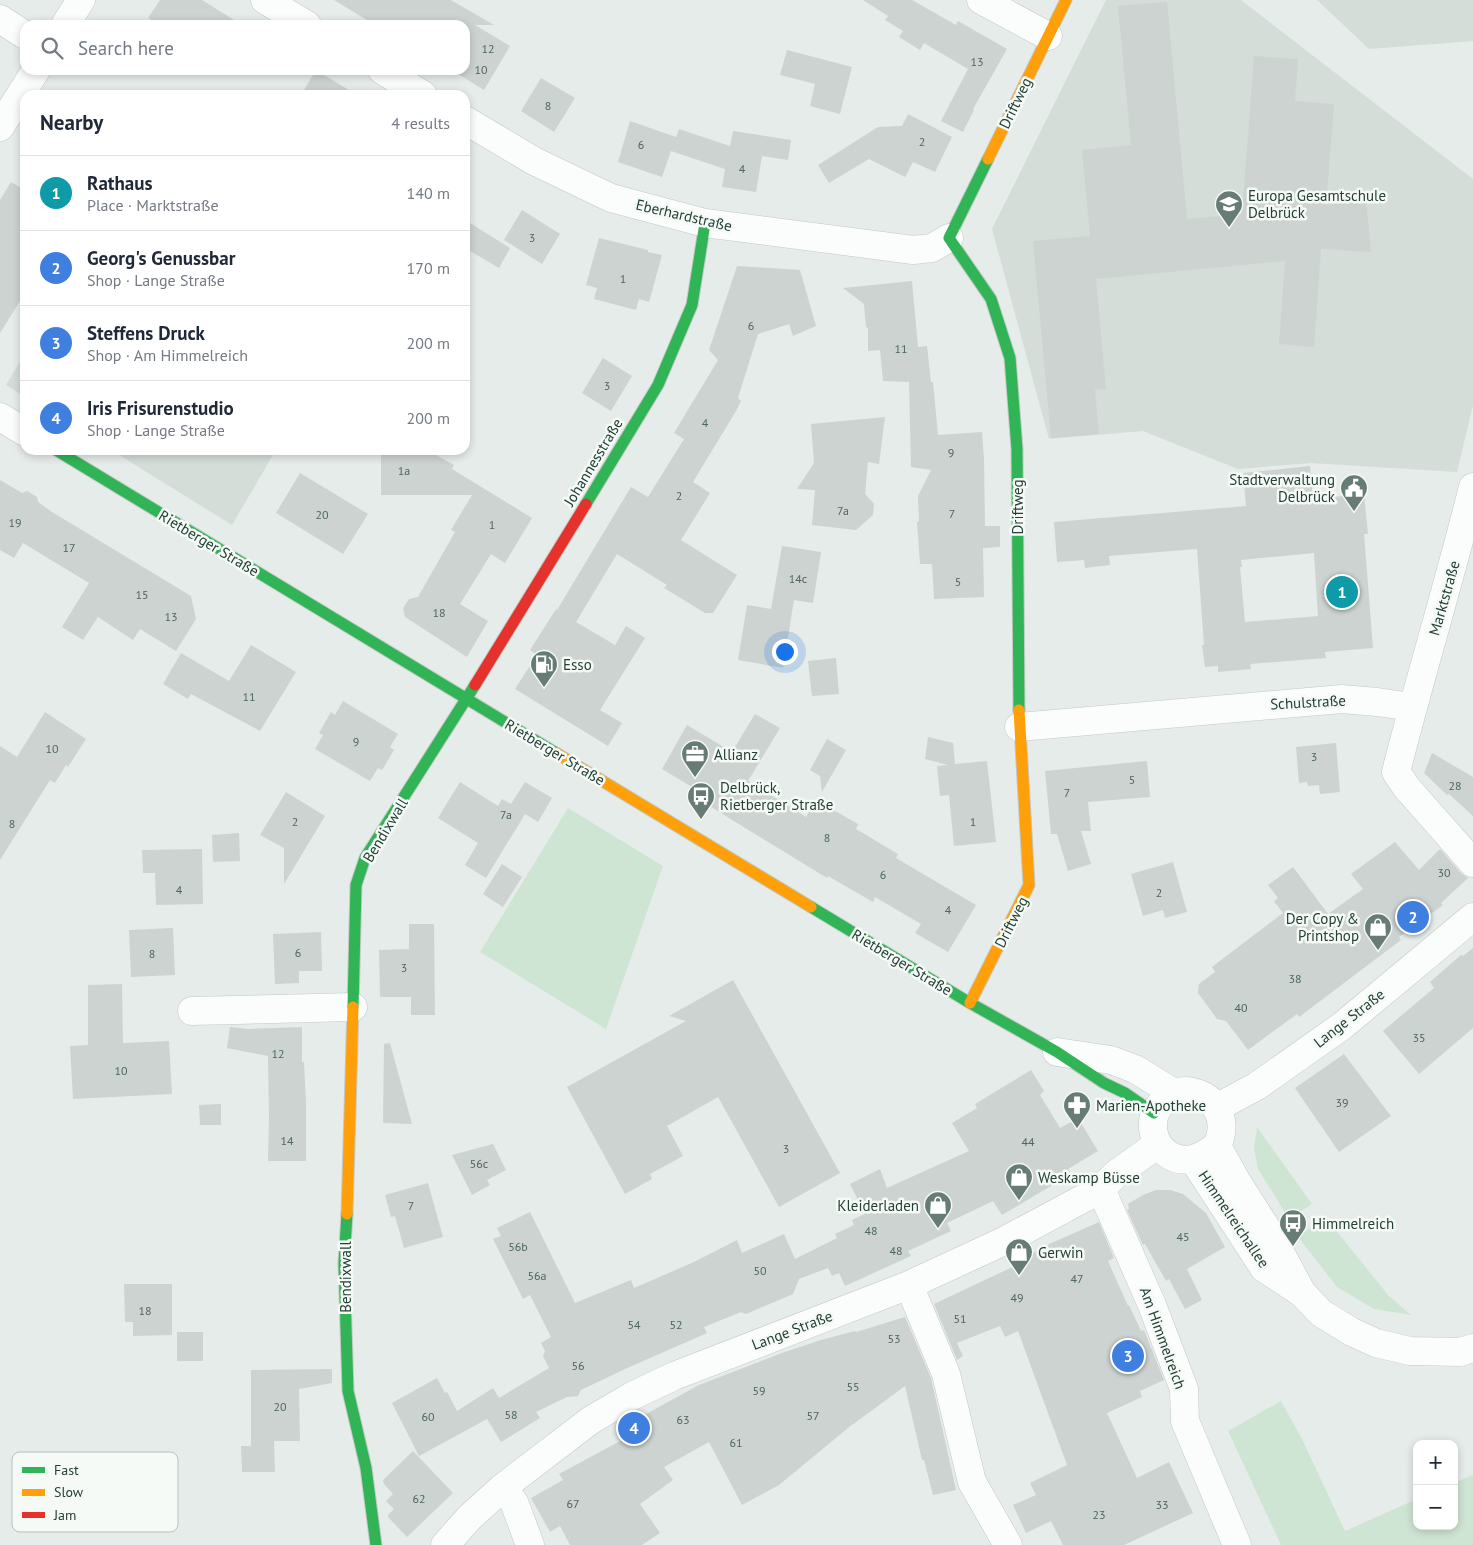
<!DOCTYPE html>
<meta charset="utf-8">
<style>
:root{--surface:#fff;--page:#f6f6f7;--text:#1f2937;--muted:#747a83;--line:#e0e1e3;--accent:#ea580c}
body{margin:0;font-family:"PT Sans",sans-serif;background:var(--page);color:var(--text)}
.controls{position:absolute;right:15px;bottom:15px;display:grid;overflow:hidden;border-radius:10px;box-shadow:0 2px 8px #0003}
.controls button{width:45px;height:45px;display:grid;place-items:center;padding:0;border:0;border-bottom:1px solid var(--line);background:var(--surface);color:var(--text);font:25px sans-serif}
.you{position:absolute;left:784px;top:651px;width:18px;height:18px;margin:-12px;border:4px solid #fff;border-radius:50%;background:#1a73e8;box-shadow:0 0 0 8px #1a73e833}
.badge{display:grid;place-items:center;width:32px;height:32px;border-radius:50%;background:var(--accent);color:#fff;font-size:16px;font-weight:700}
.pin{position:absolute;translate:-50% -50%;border:2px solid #fff;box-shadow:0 1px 5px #0006}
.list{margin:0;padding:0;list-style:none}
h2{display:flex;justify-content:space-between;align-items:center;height:65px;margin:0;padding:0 20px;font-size:21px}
h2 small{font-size:16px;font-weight:400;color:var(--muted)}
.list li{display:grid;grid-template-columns:32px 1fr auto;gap:15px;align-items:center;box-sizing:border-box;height:75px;padding:0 20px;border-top:1px solid var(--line)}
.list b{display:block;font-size:19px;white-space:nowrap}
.list p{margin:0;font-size:16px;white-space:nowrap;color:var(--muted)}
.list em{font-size:16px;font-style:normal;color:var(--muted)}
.icon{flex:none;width:28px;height:28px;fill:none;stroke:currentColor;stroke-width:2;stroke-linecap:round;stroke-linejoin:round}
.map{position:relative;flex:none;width:1473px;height:1545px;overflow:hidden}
.search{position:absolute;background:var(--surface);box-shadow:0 2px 8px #0003;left:20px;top:20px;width:450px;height:55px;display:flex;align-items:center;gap:12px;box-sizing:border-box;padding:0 18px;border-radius:15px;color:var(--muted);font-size:19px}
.panel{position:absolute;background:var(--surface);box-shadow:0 2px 8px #0003;left:20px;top:90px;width:450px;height:365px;border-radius:15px}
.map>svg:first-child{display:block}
.built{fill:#d4ddd8}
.green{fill:#cfe5d4}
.building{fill:#cdd3d0;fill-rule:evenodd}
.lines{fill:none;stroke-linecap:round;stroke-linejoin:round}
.street-casing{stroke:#c3c9c6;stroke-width:29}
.fast-casing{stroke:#c2c9c6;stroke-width:13}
.slow-casing{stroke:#c2c9c6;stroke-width:13}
.jam-casing{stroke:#c2c9c6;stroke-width:13}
.street{stroke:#fbfcfc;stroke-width:28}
.fast{stroke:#30b455;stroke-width:11}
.slow{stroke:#ff9f0a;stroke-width:11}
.jam{stroke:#e5322d;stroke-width:11}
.labels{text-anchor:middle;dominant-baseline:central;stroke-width:5;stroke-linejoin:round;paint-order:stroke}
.number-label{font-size:12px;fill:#4e665c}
.street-label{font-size:15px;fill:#234035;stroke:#f5faf7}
.poi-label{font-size:15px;fill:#234035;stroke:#f5faf7;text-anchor:start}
.key{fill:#f5faf7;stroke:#b6c2bd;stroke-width:1}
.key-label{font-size:14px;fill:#234035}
</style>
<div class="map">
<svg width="1473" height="1545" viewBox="0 0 1473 1545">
<rect width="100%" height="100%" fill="#e6ece9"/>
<path class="built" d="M1106 0H1241L1473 179V405L1457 472 1311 463 1238 469 1143 431 1049 439 992 229Z
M1317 0H1473V41L1369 49Z
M25 353V397L6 385Z
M111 450H276L232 525Z"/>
<path class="green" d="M568 808 663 866 606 1029 480 952Z
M1257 1127 1312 1204 1289 1219 1258 1169 1254 1149Z
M1325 1217 1389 1296 1411 1315 1374 1309 1337 1287 1298 1237Z
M1281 1401 1302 1439 1345 1531 1417 1499V1526H1454V1483L1473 1475V1545H1281L1228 1431Z"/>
<path class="building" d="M160 0H202L242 25H160L148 18Z
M334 0H451L494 25H475L510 46 484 90 453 71 454 70H465V25H375Z
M863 0H912L956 25 958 21 1007 49 973 109 974 110 963 132 941 121 968 69 924 43 920 50 899 37 903 31 885 20 888 16Z
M1167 2 1187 219 1242 214 1254 56 1298 59 1295 101 1334 104 1326 205 1366 201 1371 252 1321 249 1314 347 1279 344 1285 261 1096 279 1106 389 1095 390 1099 434 1051 438 1033 241 1090 236 1082 150 1131 145 1118 6Z
M787 50 852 67 840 114 810 106 815 84 780 75Z
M316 70 357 95H301Z
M541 78 575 98 554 132 521 111Z
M908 114 952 137 935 172 913 162 905 177 869 159 829 183 818 165 878 127 902 126Z
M630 121 676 137 675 140 679 129 730 146 733 131 791 140 788 160 762 156 756 192 722 187 725 169 671 151 662 177 618 162Z
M11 182 25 190V293L0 333V200Z
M522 210 560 234 542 264 504 240Z
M465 220 510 248 499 268 465 248Z
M599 238 648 250V252L662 255 649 302 639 299 636 310 594 299 597 288 586 285Z
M737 266 800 270 816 326 793 336 789 324 758 334 738 398 741 401 736 411 693 482 710 493 681 540 737 575 713 613H705L664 588 667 585 617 554 576 622 615 645 626 626 645 638 600 710 622 723 608 746 515 689 537 655 530 650 556 609 557 610 631 487 648 497 684 439 674 433 718 360 709 350Z
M912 281 918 347 927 346 931 382H933L938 435 982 432 984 459 985 526H1000V547L983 548 984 597 934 599 932 564H920L917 522 919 521 918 496 931 470 911 467 909 382 883 381 880 350 868 351V328L866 327 864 304 843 288Z
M603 358 632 376 611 411 582 393Z
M885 417 879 464 868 462 865 494 874 504 873 515 856 530 812 525 815 490 797 489 814 463 811 424Z
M381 450H427L454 465 452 469 532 518 505 563 491 554 460 604 488 621 467 657 405 617 403 608 409 599 418 597 455 532 451 530 472 495H381Z
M1310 466 1313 499 1364 494 1368 534H1364L1373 648 1325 652 1326 658 1250 664 1251 669 1218 672V666L1205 667 1202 645H1204L1197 549 1109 556 1110 565 1085 568 1084 560 1057 562 1054 522 1246 506 1243 473ZM1314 553 1318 616 1245 622 1240 567H1242L1241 560Z
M300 473 368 514 343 554 276 513Z
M0 480 22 493 27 491 37 497 38 502 52 512 191 596 196 619 176 651 140 629 133 640 98 617 83 640 62 627 89 583 23 543 14 558 0 550Z
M782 546 821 552 813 603 794 600 783 668 738 660 747 605 771 609Z
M251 645 296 672 260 731 191 694 188 699 163 684 181 653 229 681Z
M836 658 839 694 812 696 808 661Z
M343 701 398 734 390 747 394 750 382 770 378 768 370 781 315 749 323 735 319 733 331 712 335 715Z
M45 712 86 739 68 767 66 765 55 783 50 780 0 860V746L17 757Z
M755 714 780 728 748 781 806 817 816 800 858 824 856 829 898 854 896 858 976 905 948 952 915 933 921 924 875 897 873 902 828 876 827 878 703 802 707 796 662 769 687 725 732 752Z
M928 737 953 743 955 764 987 761 996 842 954 846 949 795 940 796 937 766 948 765 925 759Z
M827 739 846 750 822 792 820 776 810 770Z
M1336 743 1340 792 1320 794 1319 785 1308 786 1307 782 1299 783 1296 747Z
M1432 753 1473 777V816L1449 794 1447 795 1424 773Z
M1147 761 1150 797 1088 802 1091 831H1081L1091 864 1068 871 1057 834H1051L1045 771Z
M460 782 498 806 502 799 511 804 525 782 552 798 538 822 525 814 486 878 465 865 478 843 438 818Z
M286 792 325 816 284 884V848L260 835Z
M239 833 240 861 213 862 212 835Z
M1395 842 1419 870 1440 849 1461 873 1468 878 1441 903 1443 905 1399 937 1401 940 1299 1017 1297 1014 1248 1050 1226 1021 1217 1019 1198 993 1199 984 1215 972 1212 967 1283 913 1274 901 1278 898 1268 885 1293 867 1328 914 1363 889 1351 874Z
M202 849 203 904 156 905 155 873H143L142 850Z
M1173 862 1187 912 1165 918 1163 910 1143 916 1131 874Z
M502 864 522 877 503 907 483 894Z
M409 924H434L435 1015H411V997H380L379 950 409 949Z
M173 928 175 975 131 977 129 930Z
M321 932 322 971H299V983L275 984 273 934Z
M1473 948V1028L1419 1074 1383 1031 1434 988 1430 982 1461 955 1463 956Z
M733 980 840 1173 779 1207 718 1097 667 1126 683 1156 650 1174 652 1179 625 1194 567 1087 686 1021 669 1016Z
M122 984 123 1043 169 1041 172 1094 73 1099 70 1046 88 1045V985Z
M230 1027 248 1029 302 1027V1062H304L306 1104V1161H268L269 1119 268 1056 227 1048Z
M390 1043 412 1124 383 1123 384 1044Z
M1344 1054 1391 1116 1339 1152 1295 1088Z
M1031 1070 1044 1091 1040 1095 1060 1128 1078 1118 1098 1151 1068 1169 1071 1174 1002 1215 993 1201 947 1223 951 1231 908 1251 911 1256 845 1286 839 1273 832 1276 828 1268 799 1279 793 1294 746 1314 741 1312 704 1327 707 1333 625 1369 581 1390 578 1396 567 1397 536 1412 540 1418 501 1442 487 1419 419 1456 392 1403 437 1378 445 1393 447 1392 457 1411 493 1388 499 1398 549 1368 543 1356 545 1351 541 1343 551 1337 530 1295 523 1299 493 1239 501 1236 497 1228 530 1212 575 1303 631 1280 634 1288 694 1262 737 1240 742 1253 784 1234 795 1259 837 1238 835 1234 854 1225 852 1220 865 1214 850 1184 880 1169 887 1188 969 1151 952 1123 977 1108 975 1104Z
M221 1104V1125H200L199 1105Z
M493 1144 506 1170 487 1180 490 1185 472 1195 452 1155Z
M428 1183 443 1237 404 1248 395 1216 391 1217 385 1195Z
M1156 1190H1170L1183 1194 1206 1213 1225 1247 1187 1269 1202 1300 1185 1309 1169 1279 1166 1281 1145 1244 1143 1245 1127 1210 1129 1209 1128 1204 1143 1195Z
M1099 1222 1114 1258 1108 1261 1128 1306 1129 1305 1141 1331 1144 1330 1164 1380 1140 1391 1142 1397 1107 1413 1137 1478 1169 1462 1193 1513 1124 1545H1063L1051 1521 1026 1533 1013 1505 1036 1495 1030 1483 1067 1465 1018 1331 1005 1337 1000 1326 957 1343 963 1356 957 1360 934 1304 1021 1263 1038 1249Z
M124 1284H172V1335L133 1336V1322H125Z
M905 1317 931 1378 956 1490 933 1495 924 1460H922L905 1386 848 1428 779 1485 742 1505 709 1442 664 1467 673 1480 640 1504 660 1533 642 1545H570L560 1526 550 1532 531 1498 563 1480 559 1474 622 1440 617 1430 699 1385 782 1353 821 1340 855 1331 856 1332Z
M177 1332H203V1361H177Z
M332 1369V1383L299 1389 300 1441H274L275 1472H242L241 1446H251V1370Z
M413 1451 453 1493 407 1537 388 1517V1515L394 1509 386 1501 393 1494 384 1484 383 1480Z"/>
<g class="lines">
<g class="street-casing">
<path id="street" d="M265 0 307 25
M981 0 1048 36
M0 19 25 35
M65 25 81 0
M382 70 423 95
M465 120 534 161 611 198 705 223 913 250 932 248 949 238
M0 127 36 70
M0 417 25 432
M1473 487C1449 583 1420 677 1396 772L1407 788 1473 863
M1019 727 1342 699 1377 702 1412 707
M192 1011 353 1007
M1057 1052 1111 1060 1135 1069 1174 1093
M1184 1091C1214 1092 1230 1118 1217 1146 1210 1151 1202 1157 1193 1159 1151 1167 1133 1103 1184 1091Z
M1216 1108 1257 1086 1342 1026 1473 917
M1217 1146 1237 1182 1272 1237 1301 1291
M1193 1159 1264 1268 1302 1293 1321 1313 1352 1332 1376 1343 1410 1351 1460 1352 1473 1348
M1101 1189 1152 1305 1184 1389 1185 1421 1237 1545
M909 1285 946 1374 972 1482 1008 1545
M502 1488 514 1502 530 1545
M445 1545 470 1517 502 1488 591 1420 632 1396 674 1376 909 1285 1002 1242 1101 1189 1116 1174 1158 1144"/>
</g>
<g class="fast-casing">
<path id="fast" d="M988 159 949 238 991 299 1010 358 1017 449 1019 710
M56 450 556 753
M586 504 658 385 692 305 705 223
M811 907 970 1003 1057 1052 1104 1083 1125 1093 1154 1113
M353 1007 356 885 365 858 475 685
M347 1214 344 1263 348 1391 366 1468 376 1545"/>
</g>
<g class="slow-casing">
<path id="slow" d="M988 159 1066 0
M556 753 811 907
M970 1003 1029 885 1019 710
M347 1214 353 1007"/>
</g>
<g class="jam-casing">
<path id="jam" d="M475 685 586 504"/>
</g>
<use href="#street" class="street"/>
<use href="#fast" class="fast"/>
<use href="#slow" class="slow"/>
<use href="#jam" class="jam"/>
</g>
<defs>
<g id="school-pin" transform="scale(1.4375)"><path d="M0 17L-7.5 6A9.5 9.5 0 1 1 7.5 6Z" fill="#677c74" stroke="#f5faf7"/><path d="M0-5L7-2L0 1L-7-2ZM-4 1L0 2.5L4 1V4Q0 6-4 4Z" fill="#fff"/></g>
<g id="civic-pin" transform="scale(1.4375)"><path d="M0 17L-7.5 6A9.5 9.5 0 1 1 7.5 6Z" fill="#677c74" stroke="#f5faf7"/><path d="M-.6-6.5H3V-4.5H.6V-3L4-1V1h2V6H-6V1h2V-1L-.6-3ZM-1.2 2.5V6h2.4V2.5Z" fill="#fff"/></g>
<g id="fuel-pin" transform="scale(1.4375)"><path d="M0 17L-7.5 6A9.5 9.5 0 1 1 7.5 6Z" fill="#677c74" stroke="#f5faf7"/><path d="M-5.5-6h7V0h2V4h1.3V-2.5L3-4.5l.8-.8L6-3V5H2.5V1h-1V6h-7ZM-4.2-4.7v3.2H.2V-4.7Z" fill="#fff"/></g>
<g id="office-pin" transform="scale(1.4375)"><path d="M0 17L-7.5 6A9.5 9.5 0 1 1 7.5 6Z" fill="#677c74" stroke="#f5faf7"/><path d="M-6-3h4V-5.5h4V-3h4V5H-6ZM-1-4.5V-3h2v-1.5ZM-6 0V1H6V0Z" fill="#fff"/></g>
<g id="bus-pin" transform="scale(1.4375)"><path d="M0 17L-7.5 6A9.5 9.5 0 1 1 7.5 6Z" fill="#677c74" stroke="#f5faf7"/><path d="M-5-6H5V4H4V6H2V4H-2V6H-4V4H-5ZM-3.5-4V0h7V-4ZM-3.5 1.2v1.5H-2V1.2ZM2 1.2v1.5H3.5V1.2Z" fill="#fff"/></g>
<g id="shop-pin" transform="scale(1.4375)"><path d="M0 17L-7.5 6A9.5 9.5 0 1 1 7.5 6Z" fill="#677c74" stroke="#f5faf7"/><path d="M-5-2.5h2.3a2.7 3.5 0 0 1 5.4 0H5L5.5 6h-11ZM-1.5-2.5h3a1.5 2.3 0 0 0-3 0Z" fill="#fff"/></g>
<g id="pharmacy-pin" transform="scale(1.4375)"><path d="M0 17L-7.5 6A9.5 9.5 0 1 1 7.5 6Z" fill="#677c74" stroke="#f5faf7"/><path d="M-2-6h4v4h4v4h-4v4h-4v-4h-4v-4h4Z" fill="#fff"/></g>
</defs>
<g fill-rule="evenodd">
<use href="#school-pin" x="1229" y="204"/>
<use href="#civic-pin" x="1354" y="488"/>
<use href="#fuel-pin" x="544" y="664"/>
<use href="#office-pin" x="695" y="754"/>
<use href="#bus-pin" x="701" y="796"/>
<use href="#shop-pin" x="1378" y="927"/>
<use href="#pharmacy-pin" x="1077" y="1105"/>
<use href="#shop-pin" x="1019" y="1177"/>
<use href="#shop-pin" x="938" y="1205"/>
<use href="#bus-pin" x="1293" y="1223"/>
<use href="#shop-pin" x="1019" y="1252"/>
</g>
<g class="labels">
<g class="number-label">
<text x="488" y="48">12</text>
<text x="977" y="61">13</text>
<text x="481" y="69">10</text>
<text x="548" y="105">8</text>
<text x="922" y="141">2</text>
<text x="641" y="144">6</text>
<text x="742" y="168">4</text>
<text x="532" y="237">3</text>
<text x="623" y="278">1</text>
<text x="751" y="325">6</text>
<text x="901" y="348">11</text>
<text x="607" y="385">3</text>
<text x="705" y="422">4</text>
<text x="951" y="452">9</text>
<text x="404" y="470">1a</text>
<text x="679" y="495">2</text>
<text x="843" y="510">7a</text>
<text x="952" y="513">7</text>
<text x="322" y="514">20</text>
<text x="15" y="522">19</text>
<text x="492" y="524">1</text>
<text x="69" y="547">17</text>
<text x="798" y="578">14c</text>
<text x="958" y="581">5</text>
<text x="142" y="594">15</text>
<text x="439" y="612">18</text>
<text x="171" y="616">13</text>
<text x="249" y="696">11</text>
<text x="356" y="741">9</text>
<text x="52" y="748">10</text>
<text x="1314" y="756">3</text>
<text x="1132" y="779">5</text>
<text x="1455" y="785">28</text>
<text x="1067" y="792">7</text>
<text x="506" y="814">7a</text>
<text x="295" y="821">2</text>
<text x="973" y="821">1</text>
<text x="12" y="823">8</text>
<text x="827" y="837">8</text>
<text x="1444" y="872">30</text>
<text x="883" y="874">6</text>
<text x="179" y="889">4</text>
<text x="1159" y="892">2</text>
<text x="948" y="909">4</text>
<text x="298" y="952">6</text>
<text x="152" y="953">8</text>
<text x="404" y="967">3</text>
<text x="1295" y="978">38</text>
<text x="1241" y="1007">40</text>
<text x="1419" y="1037">35</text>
<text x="278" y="1053">12</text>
<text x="121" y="1070">10</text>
<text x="1342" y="1102">39</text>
<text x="287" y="1140">14</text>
<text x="1028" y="1141">44</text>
<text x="786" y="1148">3</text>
<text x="479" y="1163">56c</text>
<text x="411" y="1205">7</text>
<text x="871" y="1230">48</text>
<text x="1183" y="1236">45</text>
<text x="518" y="1246">56b</text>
<text x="896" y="1250">48</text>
<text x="760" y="1270">50</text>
<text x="537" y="1275">56a</text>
<text x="1077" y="1278">47</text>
<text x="1017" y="1297">49</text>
<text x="145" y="1310">18</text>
<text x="960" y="1318">51</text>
<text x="634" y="1324">54</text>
<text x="676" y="1324">52</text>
<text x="894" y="1338">53</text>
<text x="578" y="1365">56</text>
<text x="853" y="1386">55</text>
<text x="759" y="1390">59</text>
<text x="280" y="1406">20</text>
<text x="511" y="1414">58</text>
<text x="813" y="1415">57</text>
<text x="428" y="1416">60</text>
<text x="683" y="1419">63</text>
<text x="736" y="1442">61</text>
<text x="419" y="1498">62</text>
<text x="573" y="1503">67</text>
<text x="1162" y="1504">33</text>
<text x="1099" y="1514">23</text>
</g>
<g class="street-label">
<text transform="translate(1015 103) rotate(-64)">Driftweg</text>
<text transform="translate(684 215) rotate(13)">Eberhardstraße</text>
<text transform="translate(593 462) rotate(-59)">Johannesstraße</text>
<text transform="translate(1017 507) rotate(-90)">Driftweg</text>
<text transform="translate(209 543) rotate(31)">Rietberger Straße</text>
<text transform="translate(1444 598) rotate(-74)">Marktstraße</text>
<text transform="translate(1308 702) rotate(-3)">Schulstraße</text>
<text transform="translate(555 752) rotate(31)">Rietberger Straße</text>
<text transform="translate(385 830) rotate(-59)">Bendixwall</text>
<text transform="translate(1011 922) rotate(-63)">Driftweg</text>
<text transform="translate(902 962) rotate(31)">Rietberger Straße</text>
<text transform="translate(1349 1018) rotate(-38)">Lange Straße</text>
<text transform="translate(1234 1219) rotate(56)">Himmelreichallee</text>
<text transform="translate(345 1277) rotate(-90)">Bendixwall</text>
<text transform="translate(792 1330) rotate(-21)">Lange Straße</text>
<text transform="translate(1163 1338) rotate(70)">Am Himmelreich</text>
</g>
<g class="poi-label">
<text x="1248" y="195">Europa Gesamtschule<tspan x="1248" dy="17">Delbrück</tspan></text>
<text x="1335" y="479" text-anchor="end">Stadtverwaltung<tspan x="1335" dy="17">Delbrück</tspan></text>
<text x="563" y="664">Esso</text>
<text x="714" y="754">Allianz</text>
<text x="720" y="787">Delbrück,<tspan x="720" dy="17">Rietberger Straße</tspan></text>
<text x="1359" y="918" text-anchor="end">Der Copy &amp;<tspan x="1359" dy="17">Printshop</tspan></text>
<text x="1096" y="1105">Marien-Apotheke</text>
<text x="1038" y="1177">Weskamp Büsse</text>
<text x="919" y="1205" text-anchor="end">Kleiderladen</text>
<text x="1312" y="1223">Himmelreich</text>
<text x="1038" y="1252">Gerwin</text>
</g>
</g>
<rect x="12" y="1452" width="166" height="80" rx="8" class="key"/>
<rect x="22" y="1467" width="23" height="6" fill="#30b455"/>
<rect x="22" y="1489" width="23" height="7" fill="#ff9f0a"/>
<rect x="22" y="1512" width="23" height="6" fill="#e5322d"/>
<g class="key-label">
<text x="54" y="1475">Fast</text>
<text x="54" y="1497">Slow</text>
<text x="54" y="1520">Jam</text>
</g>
</svg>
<div class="controls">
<button>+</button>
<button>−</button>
</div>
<div class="you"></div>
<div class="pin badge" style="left:1342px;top:592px;background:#0f9aa8">1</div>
<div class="pin badge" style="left:1413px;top:917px;background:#3f7fe0">2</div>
<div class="pin badge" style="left:1128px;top:1356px;background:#3f7fe0">3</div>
<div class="pin badge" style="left:634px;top:1428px;background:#3f7fe0">4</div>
<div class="search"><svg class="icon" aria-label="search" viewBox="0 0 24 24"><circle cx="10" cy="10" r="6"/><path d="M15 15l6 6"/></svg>Search here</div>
<section class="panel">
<h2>Nearby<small>4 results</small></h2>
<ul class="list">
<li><span class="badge" style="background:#0f9aa8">1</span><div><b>Rathaus</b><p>Place · Marktstraße</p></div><em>140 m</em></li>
<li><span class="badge" style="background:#3f7fe0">2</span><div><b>Georg's Genussbar</b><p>Shop · Lange Straße</p></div><em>170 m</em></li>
<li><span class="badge" style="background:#3f7fe0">3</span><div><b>Steffens Druck</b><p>Shop · Am Himmelreich</p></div><em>200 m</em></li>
<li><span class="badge" style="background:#3f7fe0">4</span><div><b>Iris Frisurenstudio</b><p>Shop · Lange Straße</p></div><em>200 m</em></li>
</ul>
</section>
</div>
